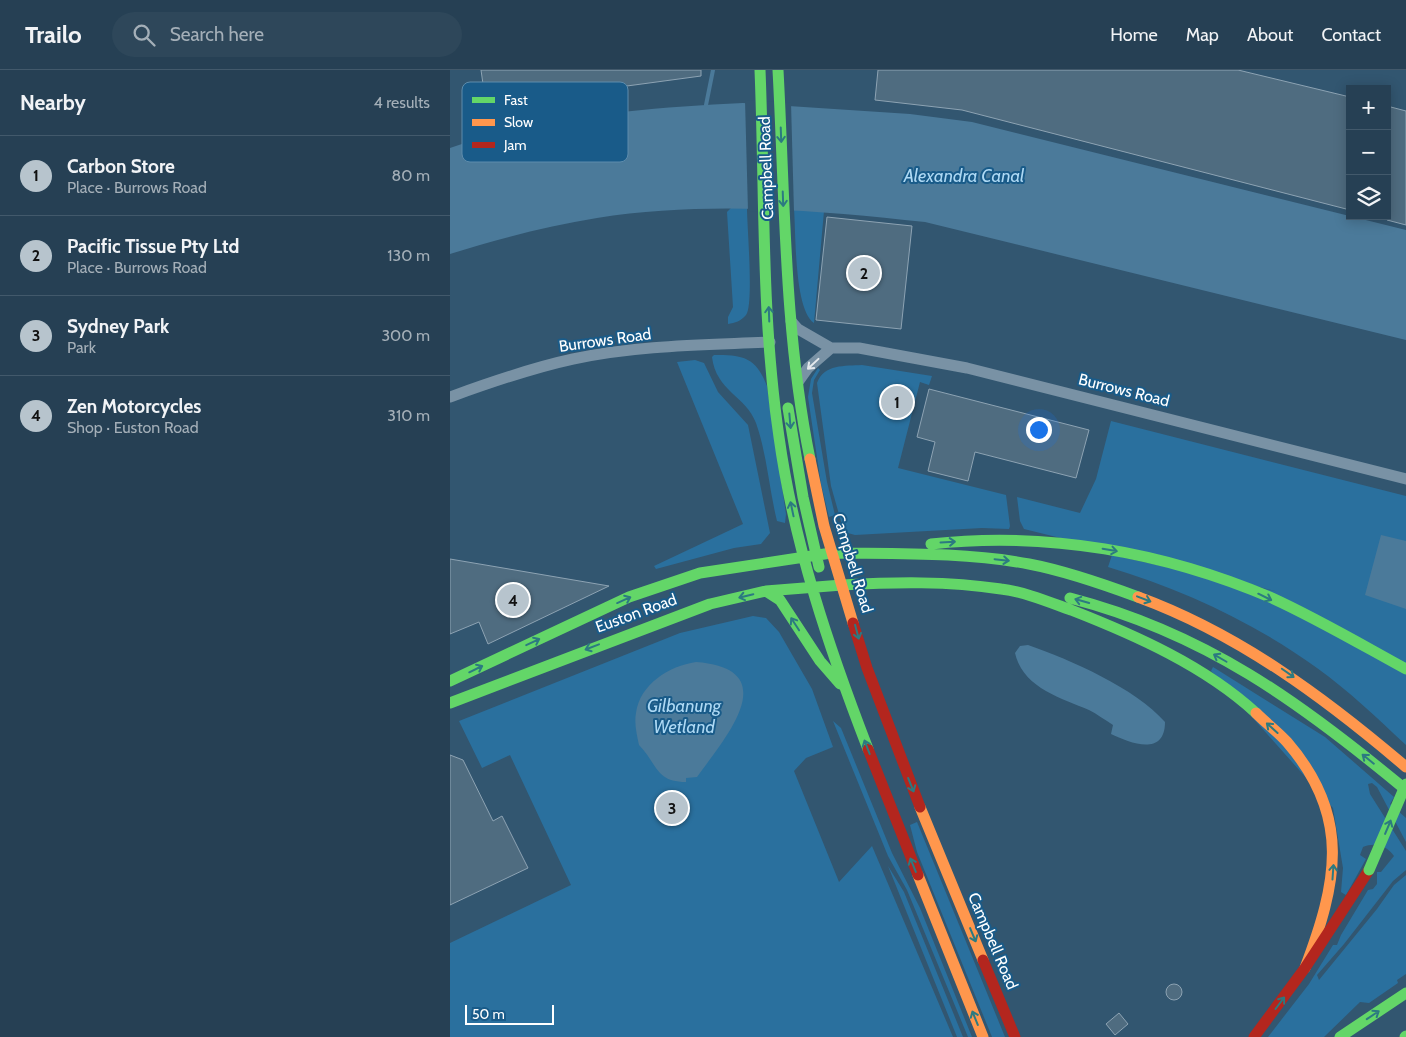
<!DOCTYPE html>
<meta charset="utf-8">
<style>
:root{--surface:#264054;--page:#2e475a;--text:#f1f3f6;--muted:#a4afb8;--line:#42596b;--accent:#b7c4cd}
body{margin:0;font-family:Cabin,sans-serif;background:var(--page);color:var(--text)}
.controls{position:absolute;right:15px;top:15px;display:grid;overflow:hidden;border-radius:0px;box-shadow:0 2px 12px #0003}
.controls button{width:45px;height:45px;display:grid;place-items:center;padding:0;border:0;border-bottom:1px solid var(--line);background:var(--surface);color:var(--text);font:25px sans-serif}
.scale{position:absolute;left:15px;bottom:12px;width:89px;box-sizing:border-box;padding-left:5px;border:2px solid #fff;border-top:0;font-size:14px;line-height:18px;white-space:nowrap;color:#fff;-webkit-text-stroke:4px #195b89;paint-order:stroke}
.you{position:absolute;left:588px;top:359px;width:18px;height:18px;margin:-12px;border:4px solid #fff;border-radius:50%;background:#1a73e8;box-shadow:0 0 0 8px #1a73e833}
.badge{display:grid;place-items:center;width:32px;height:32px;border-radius:50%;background:var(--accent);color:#111;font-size:16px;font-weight:700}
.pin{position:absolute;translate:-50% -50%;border:2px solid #fff;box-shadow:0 1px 5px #0006}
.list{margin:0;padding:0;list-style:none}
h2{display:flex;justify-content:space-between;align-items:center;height:65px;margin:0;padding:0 20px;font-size:21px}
h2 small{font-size:16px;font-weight:400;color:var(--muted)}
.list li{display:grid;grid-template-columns:32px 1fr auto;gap:15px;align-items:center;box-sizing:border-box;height:80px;padding:0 20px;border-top:1px solid var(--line)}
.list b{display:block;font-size:19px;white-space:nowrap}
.list p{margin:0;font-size:16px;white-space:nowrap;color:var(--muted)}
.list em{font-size:16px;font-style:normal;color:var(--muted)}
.icon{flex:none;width:28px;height:28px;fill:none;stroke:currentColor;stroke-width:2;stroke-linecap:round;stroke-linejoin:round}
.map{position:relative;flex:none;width:956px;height:967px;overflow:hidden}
header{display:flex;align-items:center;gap:30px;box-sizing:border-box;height:70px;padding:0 25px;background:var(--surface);border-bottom:1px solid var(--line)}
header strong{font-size:24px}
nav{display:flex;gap:28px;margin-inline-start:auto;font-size:18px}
.search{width:350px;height:45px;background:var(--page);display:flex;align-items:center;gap:12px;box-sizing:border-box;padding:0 18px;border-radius:28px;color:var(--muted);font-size:19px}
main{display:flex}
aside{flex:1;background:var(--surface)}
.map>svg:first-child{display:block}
.green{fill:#2a709e}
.water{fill:#4b7a9a}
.pier{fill:#325670}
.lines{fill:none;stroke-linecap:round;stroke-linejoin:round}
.stream{stroke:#4b7a9a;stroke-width:4}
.building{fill:#4f6c80;stroke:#8da3b3}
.street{stroke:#7992a5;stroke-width:11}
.fast{stroke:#63d668;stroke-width:11}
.slow{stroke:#ff974d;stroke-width:11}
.jam{stroke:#b3261e;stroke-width:11}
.fast-bridge{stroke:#63d668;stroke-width:11}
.oneway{stroke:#2c7a81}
.oneway2{stroke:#e4e9ed}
.labels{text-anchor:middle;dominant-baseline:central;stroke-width:4;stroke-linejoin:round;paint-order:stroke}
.street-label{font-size:16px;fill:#fff;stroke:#195b89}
.water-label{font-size:18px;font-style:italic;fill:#aed9f4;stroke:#195b89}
.key{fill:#195b89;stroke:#5e8cac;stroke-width:1}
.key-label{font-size:14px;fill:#fff}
</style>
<header>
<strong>Trailo</strong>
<div class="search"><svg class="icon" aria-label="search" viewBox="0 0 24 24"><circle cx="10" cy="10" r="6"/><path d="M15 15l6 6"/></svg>Search here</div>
<nav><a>Home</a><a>Map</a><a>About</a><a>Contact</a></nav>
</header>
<main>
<aside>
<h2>Nearby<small>4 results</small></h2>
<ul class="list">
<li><span class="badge">1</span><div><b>Carbon Store</b><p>Place · Burrows Road</p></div><em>80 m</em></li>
<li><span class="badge">2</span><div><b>Pacific Tissue Pty Ltd</b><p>Place · Burrows Road</p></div><em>130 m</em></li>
<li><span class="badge">3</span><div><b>Sydney Park</b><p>Park</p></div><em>300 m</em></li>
<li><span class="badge">4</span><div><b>Zen Motorcycles</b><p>Shop · Euston Road</p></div><em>310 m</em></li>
</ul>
</aside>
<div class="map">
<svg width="956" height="967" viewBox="0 0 956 967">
<rect width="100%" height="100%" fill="#325670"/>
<path class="green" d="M281 138H297C297 156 304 235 296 245 291 251 285 253 278 254V247L283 237 277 142Z
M344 139 374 141 364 253C344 239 346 164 344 139Z
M264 285C293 285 306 287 317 316L336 444 335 453 327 451C319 419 317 384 306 353 296 326 266 321 262 287Z
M245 290 254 293 268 322 298 355 320 463 311 474 284 478 206 499 204 496 293 454 227 292Z
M412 295 482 306 479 315 470 312 448 398 556 425 560 456 559 459 532 458 405 465 394 462 381 416 367 313C374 294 395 296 412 295Z
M368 298 370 300 364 310 362 323 377 412 385 445 379 447 371 414 358 327 361 309Z
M661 351 956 426V675C927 648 899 621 867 598 805 553 732 519 658 497L662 485 829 522 574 459 570 451 567 427 630 443 646 409Z
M303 546 316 548 329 562 362 619 383 677 356 688 344 701 389 812 422 776 503 967H0V873L121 815 60 685 32 698 9 651 230 563Z
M763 597 875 667 944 727 940 734 956 748V772L927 717 922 713 918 714 920 724 956 781V800L943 811 894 874 867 905 869 910 927 839 944 815 956 805V904L947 910 948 913 919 933 910 932 874 967H818L859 914 883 875H887L891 865 918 820 923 819 927 814V802H931L944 786C937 775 924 772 913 777L910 785 916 789 896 825 891 822 893 798 883 738 761 601Z
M383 651 391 658 442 783 470 838 522 967H518L457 820 438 786Z
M467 752 555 967H542L467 782 460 755Z
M438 796 454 822 513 967H507Z"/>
<path class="water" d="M293 33 460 44 522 52 956 160V270L475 152C366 140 256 131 147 148 97 156 48 169 0 184V78C94 46 194 38 293 33Z
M931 465 956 471V539L915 525Z
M578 575C621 590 685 618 715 652 715 687 680 673 661 664L663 655C655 650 647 644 639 640 611 628 573 618 565 583L570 576Z
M246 592C336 599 275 668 247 707L236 708V712C205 712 207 693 189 675 187 665 184 654 186 643 190 614 219 596 246 592Z"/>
<path class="pier" d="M295 30 341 33 344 142 298 141Z"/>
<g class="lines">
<path class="stream" d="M256 35 263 0"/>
</g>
<path class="building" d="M31 0H251V6L36 35Z
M428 0H788L900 27V140L512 40 425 30Z
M937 36 956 41V155L937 150Z
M377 147 462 156 451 259 366 250Z
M479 319 639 360 626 408 525 382 518 411 478 401 485 372 467 367Z
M0 489 159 516 38 574 29 552 0 564Z
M0 685 13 690 43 751 52 746 78 798 0 835Z
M716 922a8 8 0 1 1 16 0a8 8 0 1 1-16 0Z
M669 943 678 954 665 965 656 954Z"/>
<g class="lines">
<path class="street" d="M341 251 348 259 381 278H409L517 298 956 409
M348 312 358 298 381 278
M0 327C41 312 81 298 123 289 187 275 255 275 320 272"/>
<path class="fast" d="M310 0C315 122 311 246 329 367 344 475 379 578 418 679
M328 0C335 129 334 262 360 389
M338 338 353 427 369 497
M481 474C597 461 714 482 822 528 868 549 912 575 956 599
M381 483C447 484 514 482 579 494 616 501 653 514 688 527
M392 515C446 512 497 511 551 519 575 522 599 532 621 540 685 565 755 596 806 643
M316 521 330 530 370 591 390 614
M620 528C755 563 850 632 956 720
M0 611 179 527 250 503 381 483
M0 633 260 534 316 521 392 515
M890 967 956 923
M955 967 956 966"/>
<path class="slow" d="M360 389 374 456 403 553
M688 527C789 564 875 628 956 697
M806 643C816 653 828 662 837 672 902 747 887 813 855 898
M470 737 533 890
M468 805 533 967"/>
<path class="jam" d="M403 553 417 598 470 737
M418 679 468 805
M533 890 565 967
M804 967 855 898 919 800"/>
<path class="fast-bridge" d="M919 800 956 714"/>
</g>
<defs><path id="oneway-shaft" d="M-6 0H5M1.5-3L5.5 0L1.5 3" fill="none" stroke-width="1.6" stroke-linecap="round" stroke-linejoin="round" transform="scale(1.25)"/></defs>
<g class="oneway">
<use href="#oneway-shaft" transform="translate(331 65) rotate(88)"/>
<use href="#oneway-shaft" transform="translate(333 129) rotate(88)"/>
<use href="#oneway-shaft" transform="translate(319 244) rotate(-92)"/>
<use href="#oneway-shaft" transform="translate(340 351) rotate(85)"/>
<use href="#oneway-shaft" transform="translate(342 439) rotate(-102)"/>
<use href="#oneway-shaft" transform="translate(498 472) rotate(-3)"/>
<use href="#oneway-shaft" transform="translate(660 480) rotate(10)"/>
<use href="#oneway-shaft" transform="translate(552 490) rotate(6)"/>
<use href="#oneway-shaft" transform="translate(296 526) rotate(167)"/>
<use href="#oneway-shaft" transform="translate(815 527) rotate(26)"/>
<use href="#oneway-shaft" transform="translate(694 529) rotate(21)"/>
<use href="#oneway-shaft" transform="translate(174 530) rotate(-24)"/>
<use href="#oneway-shaft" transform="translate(632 531) rotate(-164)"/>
<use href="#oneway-shaft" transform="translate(345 554) rotate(-123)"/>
<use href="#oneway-shaft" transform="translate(407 562) rotate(75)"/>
<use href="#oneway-shaft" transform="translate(83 572) rotate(-25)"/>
<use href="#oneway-shaft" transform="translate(142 577) rotate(159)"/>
<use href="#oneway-shaft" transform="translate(770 588) rotate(-150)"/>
<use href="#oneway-shaft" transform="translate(26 599) rotate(-26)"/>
<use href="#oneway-shaft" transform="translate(838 603) rotate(35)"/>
<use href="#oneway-shaft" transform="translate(822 658) rotate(-138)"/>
<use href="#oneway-shaft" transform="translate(417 677) rotate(-111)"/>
<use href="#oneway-shaft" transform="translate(918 689) rotate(-141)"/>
<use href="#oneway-shaft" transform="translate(461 715) rotate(68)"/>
<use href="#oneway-shaft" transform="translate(938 757) rotate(-67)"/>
<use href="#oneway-shaft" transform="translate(463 795) rotate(-112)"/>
<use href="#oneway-shaft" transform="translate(883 802) rotate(-86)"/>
<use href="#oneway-shaft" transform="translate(523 865) rotate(67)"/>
<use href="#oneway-shaft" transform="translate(830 933) rotate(-53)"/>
<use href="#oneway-shaft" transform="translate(923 945) rotate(-34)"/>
<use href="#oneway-shaft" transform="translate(525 948) rotate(-112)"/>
</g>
<use class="oneway2" href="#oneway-shaft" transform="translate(363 294) rotate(137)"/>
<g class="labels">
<g class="street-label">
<text transform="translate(316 98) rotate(-92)">Campbell Road</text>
<text transform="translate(155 270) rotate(-8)">Burrows Road</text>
<text transform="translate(674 320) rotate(14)">Burrows Road</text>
<text transform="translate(403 493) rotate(73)">Campbell Road</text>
<text transform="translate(186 543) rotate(-20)">Euston Road</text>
<text transform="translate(543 871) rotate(67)">Campbell Road</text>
</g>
<g class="water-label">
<text x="514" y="106">Alexandra Canal</text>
<text x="234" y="636">Gilbanung<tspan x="234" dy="21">Wetland</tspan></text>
</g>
</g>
<rect x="12" y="12" width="166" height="80" rx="8" class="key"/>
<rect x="22" y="27" width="23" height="6" fill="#63d668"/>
<rect x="22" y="49" width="23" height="7" fill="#ff974d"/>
<rect x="22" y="72" width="23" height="6" fill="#b3261e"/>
<g class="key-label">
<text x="54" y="35">Fast</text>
<text x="54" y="57">Slow</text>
<text x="54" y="80">Jam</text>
</g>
</svg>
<div class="controls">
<button>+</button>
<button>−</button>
<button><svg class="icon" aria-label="layers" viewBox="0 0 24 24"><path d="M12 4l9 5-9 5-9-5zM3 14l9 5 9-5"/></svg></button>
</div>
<div class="scale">50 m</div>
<div class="you"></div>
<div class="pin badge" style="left:447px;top:332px">1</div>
<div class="pin badge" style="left:414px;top:203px">2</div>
<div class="pin badge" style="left:222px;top:738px">3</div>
<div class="pin badge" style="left:63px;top:530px">4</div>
</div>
</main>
